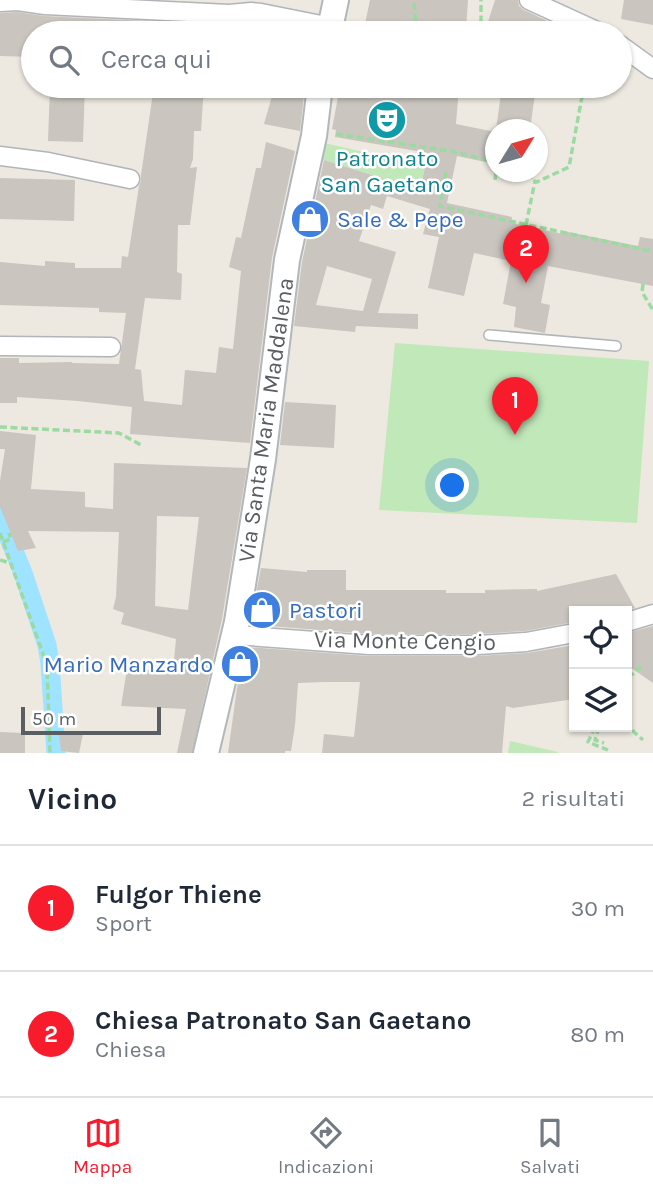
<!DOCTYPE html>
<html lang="it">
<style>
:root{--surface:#fff;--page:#f2f2f3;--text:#1f2937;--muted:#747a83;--line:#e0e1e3;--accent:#f81b2b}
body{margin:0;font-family:Karla,sans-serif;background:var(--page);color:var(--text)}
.controls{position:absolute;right:21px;bottom:21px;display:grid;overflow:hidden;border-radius:0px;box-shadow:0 2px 5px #0004}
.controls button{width:63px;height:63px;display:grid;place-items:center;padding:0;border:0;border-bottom:2px solid var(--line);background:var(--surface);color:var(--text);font:35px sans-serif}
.compass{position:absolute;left:485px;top:119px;width:63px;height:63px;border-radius:50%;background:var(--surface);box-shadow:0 2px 5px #0004;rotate:53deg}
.scale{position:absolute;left:21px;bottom:18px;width:140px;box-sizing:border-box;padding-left:7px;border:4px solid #595e62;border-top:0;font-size:19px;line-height:24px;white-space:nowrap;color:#595e62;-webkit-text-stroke:5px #fff;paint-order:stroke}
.you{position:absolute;left:453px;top:486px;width:24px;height:24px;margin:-18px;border:5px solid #fff;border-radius:50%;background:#1a73e8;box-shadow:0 0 0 10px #1a73e833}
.badge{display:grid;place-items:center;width:46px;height:46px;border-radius:50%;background:var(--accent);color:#fff;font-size:23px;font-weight:700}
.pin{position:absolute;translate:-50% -58px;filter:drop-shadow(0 2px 4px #0008)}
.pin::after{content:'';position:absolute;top:37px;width:24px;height:21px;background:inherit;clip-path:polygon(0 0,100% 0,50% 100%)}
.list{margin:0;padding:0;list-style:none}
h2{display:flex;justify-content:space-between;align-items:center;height:91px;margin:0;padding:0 28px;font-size:30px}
h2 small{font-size:23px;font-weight:400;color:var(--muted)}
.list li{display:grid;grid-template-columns:46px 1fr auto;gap:21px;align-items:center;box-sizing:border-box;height:126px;padding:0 28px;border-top:2px solid var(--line)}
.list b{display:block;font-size:26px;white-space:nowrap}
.list p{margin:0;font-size:23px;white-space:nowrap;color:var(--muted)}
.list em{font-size:23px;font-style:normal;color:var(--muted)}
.icon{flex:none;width:38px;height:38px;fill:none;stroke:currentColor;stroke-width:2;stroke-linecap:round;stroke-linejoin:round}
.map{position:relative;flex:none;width:653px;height:753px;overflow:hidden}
.search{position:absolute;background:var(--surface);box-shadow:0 2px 5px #0004;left:21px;right:21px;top:21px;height:77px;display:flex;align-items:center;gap:18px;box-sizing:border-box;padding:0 24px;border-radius:38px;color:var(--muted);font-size:26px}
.sheet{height:343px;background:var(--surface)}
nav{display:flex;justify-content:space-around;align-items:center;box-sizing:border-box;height:98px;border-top:2px solid var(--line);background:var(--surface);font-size:19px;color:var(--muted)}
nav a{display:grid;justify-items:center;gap:4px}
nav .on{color:var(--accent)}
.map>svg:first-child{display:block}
.green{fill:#c0e8b9}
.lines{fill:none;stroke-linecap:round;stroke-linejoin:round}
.canal{stroke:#9ee3ff;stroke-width:19}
.building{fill:#cac5bf;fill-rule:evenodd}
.lane-casing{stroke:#b1b5b9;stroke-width:12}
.street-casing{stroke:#b1b5b9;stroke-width:21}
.secondary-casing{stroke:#b2b7bc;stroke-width:28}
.path{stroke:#9bdba2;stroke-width:3.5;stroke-dasharray:7 3.5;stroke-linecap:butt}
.lane{stroke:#fff;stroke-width:9}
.street{stroke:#fff;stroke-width:18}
.secondary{stroke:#fff;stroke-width:24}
.labels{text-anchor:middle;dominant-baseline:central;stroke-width:5;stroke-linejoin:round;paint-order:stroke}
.culture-label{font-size:23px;fill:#0d838f;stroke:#fff}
.shop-label{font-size:23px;fill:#366cbe;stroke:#fff;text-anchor:start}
.street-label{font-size:23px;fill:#595e62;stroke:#fff}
</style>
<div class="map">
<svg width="653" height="753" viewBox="0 0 653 753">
<rect width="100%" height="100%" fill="#ede8e0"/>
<path class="green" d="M324 143 425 166 420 190 321 159Z
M395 343 649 361 637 523 379 510Z
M510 741 558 752V753H508Z"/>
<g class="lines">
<path class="canal" d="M0 516 23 573 47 645 50 663 56 753"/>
</g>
<path class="building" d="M370 0H468L466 29 416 25 415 33H363Z
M495 0H518L519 6 524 10 552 23 550 33H515L486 28Z
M624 0H653V25L621 19Z
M17 12 44 16 228 25 245 24 248 33H33V57L0 56V13Z
M50 86H85L83 142 48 141Z
M154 86H204L201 131H194L193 159 190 168 197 167 190 225H178L177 272 182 274 181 300 145 298 135 369 141 370 144 401 182 405 185 370 216 373 219 347 233 349 241 271 229 267 236 237 241 238 256 168H261L266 142 295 151 272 258 250 443 130 434 132 407 78 401 17 397V403H0V358H19V363L72 362V363L119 364 126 313 99 312V308L0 305V262L45 266V261L75 263V268H121L122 256 128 257 139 186 141 181V175Z
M283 86H305L300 131 264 124 272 96 282 97Z
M340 86H459L456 124 495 132V164L457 156 447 203 512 217 511 223 563 234V231L638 246 640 237 653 239V286L548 266 541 303 550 305 545 333 514 327 516 307 503 304 511 261 474 253 464 296 428 288 439 237 423 234 430 209 387 196 383 209 371 205 359 241 396 252 378 313 418 314V329L356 326 355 332 294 326 302 262 324 160 420 190 428 153 335 137 336 130 332 129ZM327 266 372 279 363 311 316 305Z
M502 86H536L530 130H496Z
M0 178 75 180 74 221 0 219Z
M285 402 336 405 334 448 280 445Z
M0 431 36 435 31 489 85 492V507L113 509 114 463 247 468 222 619 192 753H177L186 709 121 706 127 669 173 671 176 639 121 624 124 613 113 609 116 597 119 532 28 531 36 548 18 551 0 507V481L5 449H0ZM157 516 199 517 188 610 155 606Z
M261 568 307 572V570H346V590H446V593H485V590L537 589V591L616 574 635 608 623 611H574V622L525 631 478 634H369L257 625V589Z
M653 626V683L627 665V633Z
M574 645V699L513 708 506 706 502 753H322L324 734 354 737 360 682H324L298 683 295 725 291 751H285V753H228L237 688 246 647 368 656H478L527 653Z
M0 732 25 733V753H0Z
M83 734 79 753 61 751 59 735Z"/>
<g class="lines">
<g class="lane-casing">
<path id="lane" d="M489 335 616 346"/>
</g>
<g class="street-casing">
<path id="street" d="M529 0 601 33
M0 2 18 1 45 5 229 14 251 12 261 13 331 27
M620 45 653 69
M0 156 48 162 130 179
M0 346 111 347
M627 622 653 614
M235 635 369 645H478L526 642 574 633"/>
</g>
<g class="secondary-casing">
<path id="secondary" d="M329 33 336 0
M206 753 237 622 263 459 287 260 314 136 320 86"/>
</g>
<path class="path" d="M414 3 417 33
M481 33V0
M336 134 450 151 496 162
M446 172 440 206 650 251 649 253
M530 172 531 180 537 182 569 167 584 86
M495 180 496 172
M526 225 535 181
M643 284 642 292 653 310
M0 427 119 433 143 446
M0 533 47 665 50 753
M3 542 11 539 9 533
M0 560 10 563
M627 674H633L641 666
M627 721 634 732 643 740
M595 727 588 742 608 750
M599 727 595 740 604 743"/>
<use href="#lane" class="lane"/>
<use href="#street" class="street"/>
<use href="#secondary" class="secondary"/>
</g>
<defs>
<g id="theatre-disc" transform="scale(2.0125)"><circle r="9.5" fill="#0f9aa8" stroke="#fff"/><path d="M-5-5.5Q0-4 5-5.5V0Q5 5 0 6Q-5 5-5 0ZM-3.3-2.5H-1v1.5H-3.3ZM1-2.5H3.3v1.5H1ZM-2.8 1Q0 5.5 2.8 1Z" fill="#fff"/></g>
<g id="shop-disc" transform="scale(2.0125)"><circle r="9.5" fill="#3f7fe0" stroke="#fff"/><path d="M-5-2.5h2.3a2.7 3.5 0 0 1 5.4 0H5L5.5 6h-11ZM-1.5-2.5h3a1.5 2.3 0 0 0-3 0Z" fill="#fff"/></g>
</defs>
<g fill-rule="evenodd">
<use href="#theatre-disc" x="387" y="120"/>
<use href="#shop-disc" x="310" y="219"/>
<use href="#shop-disc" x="262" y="610"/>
<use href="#shop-disc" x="240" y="664"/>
</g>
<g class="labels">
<g class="culture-label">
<text x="387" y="158">Patronato<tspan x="387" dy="26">San Gaetano</tspan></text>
</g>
<g class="shop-label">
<text x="337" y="219">Sale &amp; Pepe</text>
<text x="289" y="610">Pastori</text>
<text x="213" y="664" text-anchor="end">Mario Manzardo</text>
</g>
<g class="street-label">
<text transform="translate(266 420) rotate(-82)">Via Santa Maria Maddalena</text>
<text transform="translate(405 641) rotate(1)">Via Monte Cengio</text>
</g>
</g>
</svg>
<div class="controls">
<button><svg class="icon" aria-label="locate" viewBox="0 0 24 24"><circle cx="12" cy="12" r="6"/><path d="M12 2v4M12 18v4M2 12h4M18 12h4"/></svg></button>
<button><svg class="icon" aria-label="layers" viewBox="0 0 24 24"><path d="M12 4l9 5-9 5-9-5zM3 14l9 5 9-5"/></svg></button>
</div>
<svg class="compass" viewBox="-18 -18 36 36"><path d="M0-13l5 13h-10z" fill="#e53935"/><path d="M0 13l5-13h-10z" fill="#747a83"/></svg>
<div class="scale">50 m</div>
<div class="you"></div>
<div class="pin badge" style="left:515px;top:435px">1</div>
<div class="pin badge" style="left:526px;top:283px">2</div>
<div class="search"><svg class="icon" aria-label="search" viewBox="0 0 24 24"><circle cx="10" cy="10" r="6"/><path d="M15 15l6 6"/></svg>Cerca qui</div>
</div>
<section class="sheet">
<h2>Vicino<small>2 risultati</small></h2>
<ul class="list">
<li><span class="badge">1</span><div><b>Fulgor Thiene</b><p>Sport</p></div><em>30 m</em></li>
<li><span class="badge">2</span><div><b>Chiesa Patronato San Gaetano</b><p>Chiesa</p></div><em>80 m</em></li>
</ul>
</section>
<nav>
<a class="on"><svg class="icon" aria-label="map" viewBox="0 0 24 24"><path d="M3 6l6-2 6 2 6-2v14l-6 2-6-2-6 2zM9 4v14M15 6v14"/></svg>Mappa</a>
<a><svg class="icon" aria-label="directions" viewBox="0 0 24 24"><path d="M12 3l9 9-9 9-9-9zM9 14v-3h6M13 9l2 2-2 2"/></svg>Indicazioni</a>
<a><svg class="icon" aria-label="saved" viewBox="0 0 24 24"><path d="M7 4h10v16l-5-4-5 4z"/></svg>Salvati</a>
</nav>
